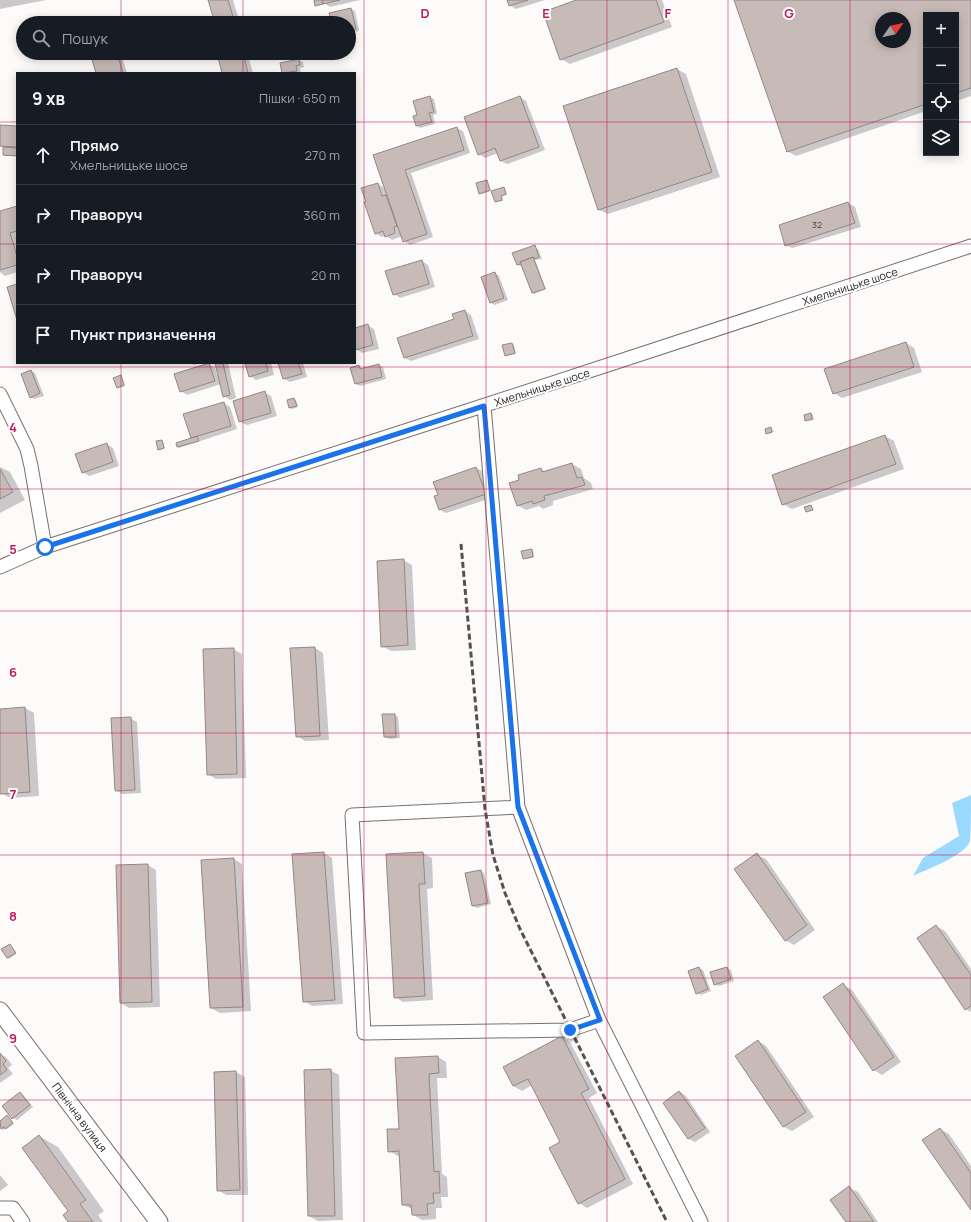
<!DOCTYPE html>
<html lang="uk">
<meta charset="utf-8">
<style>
:root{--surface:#171b24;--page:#20242c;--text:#f1f3f6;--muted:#9ea1a6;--line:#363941}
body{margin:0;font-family:Manrope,sans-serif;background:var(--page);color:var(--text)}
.controls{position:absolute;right:12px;top:12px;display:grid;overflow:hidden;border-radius:0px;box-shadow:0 2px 10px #0003}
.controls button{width:36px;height:36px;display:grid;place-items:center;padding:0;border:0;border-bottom:1px solid var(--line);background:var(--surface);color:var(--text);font:20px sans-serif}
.compass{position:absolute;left:875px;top:12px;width:36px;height:36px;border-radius:50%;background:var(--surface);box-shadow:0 2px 10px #0003;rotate:56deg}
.stop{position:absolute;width:12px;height:12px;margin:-9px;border:3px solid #1a73e8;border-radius:50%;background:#fff}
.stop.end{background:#1a73e8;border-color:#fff;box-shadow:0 1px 4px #0008}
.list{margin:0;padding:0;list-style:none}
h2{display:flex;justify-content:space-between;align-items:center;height:52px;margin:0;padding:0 16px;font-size:17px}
h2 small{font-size:13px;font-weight:400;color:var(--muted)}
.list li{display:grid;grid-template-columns:26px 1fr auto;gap:12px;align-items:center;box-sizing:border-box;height:60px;padding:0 16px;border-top:1px solid var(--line)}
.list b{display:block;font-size:15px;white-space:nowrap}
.list p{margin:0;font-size:13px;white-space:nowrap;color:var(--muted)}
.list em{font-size:13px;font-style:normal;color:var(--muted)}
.icon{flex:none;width:22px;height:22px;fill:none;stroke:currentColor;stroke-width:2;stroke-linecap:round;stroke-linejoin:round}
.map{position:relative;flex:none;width:971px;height:1222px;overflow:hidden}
.search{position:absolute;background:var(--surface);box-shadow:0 2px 10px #0003;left:16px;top:16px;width:340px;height:44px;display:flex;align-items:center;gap:10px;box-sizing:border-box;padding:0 14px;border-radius:22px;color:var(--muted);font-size:15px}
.panel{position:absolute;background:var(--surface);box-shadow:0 2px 10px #0003;left:16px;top:72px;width:340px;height:292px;border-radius:0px}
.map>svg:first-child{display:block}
.water{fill:#9bd8fd}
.shadow{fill:#0003;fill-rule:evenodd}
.building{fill:#c8bbb7;stroke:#938884;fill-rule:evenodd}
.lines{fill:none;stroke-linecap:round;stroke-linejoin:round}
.minor-casing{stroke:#7b706c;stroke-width:15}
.major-casing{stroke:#7b706c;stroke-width:19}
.minor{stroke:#fff;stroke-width:13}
.major{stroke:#fff;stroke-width:17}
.rail{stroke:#55514f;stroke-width:3;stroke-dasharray:6 3;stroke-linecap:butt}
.route{stroke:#1a73e8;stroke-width:5}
.grid{fill:none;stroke:#c2185b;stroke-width:1;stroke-opacity:0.55}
.labels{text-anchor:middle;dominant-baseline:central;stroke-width:4;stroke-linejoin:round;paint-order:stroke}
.number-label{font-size:9px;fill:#4c4644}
.street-label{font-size:11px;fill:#231f1d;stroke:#fff}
.grid-label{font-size:13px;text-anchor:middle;font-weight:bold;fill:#c2185b;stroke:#fff;stroke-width:4;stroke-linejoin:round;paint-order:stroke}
</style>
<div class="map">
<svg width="971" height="1222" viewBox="0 0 971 1222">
<rect width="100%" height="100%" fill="#fdfbfa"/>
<path class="water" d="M971 795C971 804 971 834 970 841 965 856 927 869 913 876L923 858 959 836 952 803Z"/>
<path class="shadow" d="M0 0H46L0 9Z
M211 0H233L240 23H216Z
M315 0H360L330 7 324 3V4L317 6 316 5Z
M508 0H545L516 9 510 5Z
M579 0H662L672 27 570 64 561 59Z
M735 0H971V96L956 101V15H926V111L796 156 787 151ZM881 18H905V42H881Z
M351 9 355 11 359 31 349 34V23H332Z
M91 53H121L127 73H97Z
M236 53H245L248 55 253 73H224Z
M321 53H330L331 55 323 57Z
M299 60 303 62 304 67 300 68 301 73H283L281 64Z
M677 69 686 74 720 177 608 214 599 210Z
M430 97 434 99 437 114 433 115 435 124 420 128 416 125 418 116Z
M520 97 526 101 545 150 507 164 501 161 498 153 485 158 479 154Z
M17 127V156H5L4 155V148L0 146V132Z
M456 128 463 131 470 153 411 173 433 237 410 245 404 241 402 236 392 240 385 235 382 237 375 233 378 184 386 189 375 156Z
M487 181 488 182 491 191 482 194 480 193Z
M503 188 505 189 507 195 502 196 503 201 497 202 496 201Z
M848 203 855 207 861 227 792 248 786 245Z
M17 207V272L5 276 0 272V212Z
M534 246 538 249 542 259 535 260 546 289 534 294 532 293 523 266 518 265 517 262 522 266Z
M422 261 428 265 435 287 400 298 394 294Z
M495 273 499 276 508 300 495 305 491 303Z
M465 311 471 315 479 339 411 361 405 358 455 320Z
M367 325 374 329 379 349 362 353 356 349 355 329Z
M906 343 914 348 922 372 842 398 834 393Z
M512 344 514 345 516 354 507 356 506 355Z
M190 363H202L194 365Z
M216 363H228L236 398 230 400 224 396 221 384 187 395 181 391 209 364 215 368 217 375H219Z
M246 363H271L274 375 256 380 250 376Z
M279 363H303L307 377 290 382 284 379Z
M379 365 383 367 386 379 360 386 356 384 359 366 363 369Z
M31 371 35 373 44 396 34 399 30 397Z
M120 376 122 377 125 386 119 388 117 387Z
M265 393 271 396 277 416 247 425 240 422 234 402Z
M294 399 296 400 298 407 292 409 290 408 288 401Z
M223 403 230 407 237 429 179 448 178 447 193 439Z
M811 414 813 415 814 420 808 421 806 420Z
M771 428 774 432 769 434 767 433Z
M885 436 894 441 904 469 792 509 783 504Z
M162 441 163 442 165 448 161 450 159 449Z
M106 444 113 448 119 466 89 476 83 472Z
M572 464 581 469 584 478 591 483 593 489 553 501V505L543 509 539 506 526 510 517 505 520 480 541 469 546 472Z
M0 467 10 472 25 500 0 513Z
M476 468 482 471 491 498 446 513 440 510Z
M531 550 533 551 534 557 526 559 524 558Z
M403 560 412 565 416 650 391 651 382 646Z
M315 648 323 653 329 740 305 741 297 736Z
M233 649 242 654 246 778 216 779 208 774Z
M25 708 34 713 39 796 10 798 1 793 0 769V710Z
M395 715 398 717 400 738 389 739 385 737Z
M130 718 137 722 141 793 122 794 116 790Z
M324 853 332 858 343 1004 312 1006 304 1001Z
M423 853 432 858 433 888 427 889 433 1000 403 1002 395 997Z
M757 855 766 859 815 930 794 945 785 940Z
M234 859 242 864 251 1011 220 1013 211 1008Z
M148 865 156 870 160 1007 129 1008 121 1003Z
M480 871 484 873 491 904 477 908 473 906Z
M936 926 945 931 971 969V1012L966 1009Z
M11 946 16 954 9 959 7 958Z
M699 968 703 970 711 991 701 995 697 993Z
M727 968 731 970 734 981 719 986 715 984Z
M844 985 852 990 901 1062 882 1075 874 1070Z
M562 1037 570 1042 597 1093 589 1098 633 1184 587 1208 579 1203 562 1142 532 1085 522 1091 513 1086Z
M758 1041 766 1046 814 1117 792 1131 784 1127 736 1056Z
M0 1054 6 1057 12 1065 8 1068 13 1074 0 1083Z
M438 1057 446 1062 447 1078H437L442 1174 447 1177 448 1197H441L442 1208H436V1219L422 1220 413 1215 412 1209 403 1205 401 1156H398L389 1151Z
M330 1070 339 1075 343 1220 318 1221 309 1216Z
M236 1072 245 1077 248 1195H226L218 1190 215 1073Z
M680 1092 686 1096 710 1132 695 1142 689 1139 664 1103Z
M21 1093 24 1096 33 1107 17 1120 13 1118Z
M7 1117 14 1124 7 1129 5 1128 3 1130 0 1127V1122Z
M940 1129 949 1134 971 1166V1209Z
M39 1136 58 1147 104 1211 98 1215 103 1222H69L70 1211Z
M0 1175 8 1185 0 1191Z
M849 1188 858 1192 878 1222H847Z"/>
<path class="building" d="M208 0H228L235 23H215Z
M314 0H322L323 4 315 6Z
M323 0H340L323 4Z
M507 0H528L509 6Z
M576 0H656L664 22 560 60 543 12Z
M734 0H971V88L956 93V15H926V104L787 152ZM881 18H905V42H881Z
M351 8 356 29 349 31V23H331L329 13Z
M90 53H117L123 73H96Z
M232 53H243L248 73H222L218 57Z
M299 59 300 65 296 66 297 71 282 73 280 63Z
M677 68 712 172 598 210 563 106Z
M430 96 434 112 429 113 432 122 416 126 413 116 417 115 413 101Z
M520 96 539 147 500 161 495 148 478 155 464 117Z
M0 125 17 126V147L0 146Z
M457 127 464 150 405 170 427 234 403 242 373 155Z
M3 147 17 148V156L3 155Z
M487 180 490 190 479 194 476 183Z
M378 183 382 196 386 195 397 226 394 227 395 233 385 237 383 231 375 234 364 202H366L361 188Z
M504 187 506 194 501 196 502 200 495 202 491 191Z
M848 202 855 223 785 246 779 225Z
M17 206V231L10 233 17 256V265L0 270V211Z
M535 245 539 257 534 259 533 257 520 262 521 264 517 265 512 253Z
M533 257 545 289 532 293 520 262Z
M422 260 429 284 393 295 385 271Z
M495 272 504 298 490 303 481 277Z
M17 284V320L7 287Z
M465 310 473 336 404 358 397 338 454 319 452 314Z
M368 324 373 345 355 350V328Z
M906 342 914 367 833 394 824 369Z
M512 343 515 353 505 356 502 345Z
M209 363 215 381 180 392 174 374Z
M215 363H223L230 395 223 397Z
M245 363H266L268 371 249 377Z
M278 363H298L302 374 283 379Z
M379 364 382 377 355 384 350 368 359 365 360 369Z
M31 370 40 393 30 398 21 374Z
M121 375 124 385 117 388 113 378Z
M265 391 271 413 239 422 233 401Z
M294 398 297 406 289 408 287 400Z
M224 402 231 426 191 438 183 414Z
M811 413 812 419 805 421 804 415Z
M771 427 772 432 766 434 765 429Z
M885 435 896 464 782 505 772 475Z
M197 436 199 441 177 447 176 443Z
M162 440 164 448 158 450 156 441Z
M107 443 113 462 82 473 75 454Z
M572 463 577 478 582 477 585 485 544 496 545 500 533 504 532 501 517 506 509 483 519 480 518 475 541 468 542 472Z
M476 467 486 494 439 510 434 496 438 495 433 482Z
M0 469 13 492 0 499Z
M811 505 813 510 806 512 804 507Z
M532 549 533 557 523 559 521 551Z
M404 559 408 645 381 647 377 561Z
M315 647 320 736 296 737 290 648Z
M234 648 237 774 207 775 203 649Z
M25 707 30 792 0 794V709Z
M382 714H395L396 737H384Z
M131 717 135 790 115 791 111 718Z
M324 852 335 1000 303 1002 292 854Z
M423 852 425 884H419L425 996 394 998 386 854Z
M757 853 807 925 785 941 734 869Z
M234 858 243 1007 210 1008 201 860Z
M148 864 152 1002 120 1003 116 865Z
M481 870 488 903 472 906 465 873Z
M936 925 971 975V1006L965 1010 917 938Z
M10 944 16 953 7 958 1 949Z
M699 967 708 989 696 994 688 971Z
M727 967 731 979 714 985 710 972Z
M843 983 894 1057 873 1071 823 997Z
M562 1036 589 1089 581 1093 625 1179 578 1204 549 1148 560 1142 528 1079 513 1086 503 1067Z
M758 1040 806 1112 783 1127 735 1056Z
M0 1053 6 1061 3 1064 7 1070 0 1075Z
M438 1056 439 1073 429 1074 434 1172 439 1171 440 1193H433L434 1203 427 1204 428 1215H412L411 1205H402L399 1151 388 1152 387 1129H399L395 1058Z
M331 1069 335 1216H308L304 1070Z
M236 1071 240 1190 217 1191 214 1072Z
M679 1091 705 1128 688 1139 663 1103Z
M20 1092 30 1105 12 1119 2 1106Z
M7 1115 13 1123 5 1129 4 1127 1 1129 0 1121Z
M940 1128 971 1173V1210L922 1140Z
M39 1135 86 1200 80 1204 93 1222H68L63 1215 68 1211 22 1148Z
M849 1186 874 1222H846L830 1200Z"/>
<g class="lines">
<g class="minor-casing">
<path id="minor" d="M0 394 27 449 31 466 45 547
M484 406 518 807 599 1020 701 1222
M0 567 45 547 470 410 971 246
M518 807 352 815 364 1033 570 1030 599 1020
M0 1208H13L23 1222"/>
</g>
<g class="major-casing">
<path id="major" d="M0 1011 159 1222"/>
</g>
<use href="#minor" class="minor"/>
<use href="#major" class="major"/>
<path class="rail" d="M461 544 485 809 493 855 505 893 520 929 667 1222"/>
</g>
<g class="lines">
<path class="route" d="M45 547 484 406 518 807 600 1020 570 1030"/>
</g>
<path class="grid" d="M121 0V23M243 0V23M364 0V1222M486 0V1222M607 0V1222M728 0V1222M850 0V1222M121 53V73M243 53V73M0 122H17M355 122H926M956 122H971M0 244H17M355 244H971M121 363V1222M243 363V1222M0 367H971M0 489H971M0 611H971M0 733H971M0 855H971M0 978H971M0 1100H971"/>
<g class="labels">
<g class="number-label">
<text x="817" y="224">32</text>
</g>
<g class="street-label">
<text transform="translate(850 286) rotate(-18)">Хмельницьке шосе</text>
<text transform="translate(542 387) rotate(-18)">Хмельницьке шосе</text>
<text transform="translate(80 1117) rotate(53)">Північна вулиця</text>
</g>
</g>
<g class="grid-label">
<text x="425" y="18">D</text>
<text x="546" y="18">E</text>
<text x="668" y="18">F</text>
<text x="789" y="18">G</text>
<text x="13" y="432">4</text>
<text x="13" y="554">5</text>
<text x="13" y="677">6</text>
<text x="13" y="799">7</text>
<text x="13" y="921">8</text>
<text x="13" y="1043">9</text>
</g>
</svg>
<div class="controls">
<button>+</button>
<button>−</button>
<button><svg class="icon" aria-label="locate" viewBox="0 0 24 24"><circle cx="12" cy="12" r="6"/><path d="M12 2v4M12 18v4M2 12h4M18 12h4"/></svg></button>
<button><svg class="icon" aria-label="layers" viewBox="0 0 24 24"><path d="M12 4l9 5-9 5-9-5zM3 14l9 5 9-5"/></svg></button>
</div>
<svg class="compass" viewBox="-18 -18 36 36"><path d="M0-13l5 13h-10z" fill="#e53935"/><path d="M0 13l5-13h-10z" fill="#9ea1a6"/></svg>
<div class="stop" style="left:45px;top:547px"></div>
<div class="stop end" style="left:570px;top:1030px"></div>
<div class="search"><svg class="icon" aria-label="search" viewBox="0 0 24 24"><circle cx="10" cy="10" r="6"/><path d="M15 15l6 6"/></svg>Пошук</div>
<section class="panel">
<h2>9 хв<small>Пішки · 650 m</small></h2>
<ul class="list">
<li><svg class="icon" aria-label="ahead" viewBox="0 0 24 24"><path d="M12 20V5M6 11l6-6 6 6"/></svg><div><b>Прямо</b><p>Хмельницьке шосе</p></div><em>270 m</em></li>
<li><svg class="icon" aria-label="right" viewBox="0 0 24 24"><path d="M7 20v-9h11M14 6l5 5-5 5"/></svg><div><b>Праворуч</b></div><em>360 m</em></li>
<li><svg class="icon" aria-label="right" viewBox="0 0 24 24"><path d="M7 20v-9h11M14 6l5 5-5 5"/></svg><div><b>Праворуч</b></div><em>20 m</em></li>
<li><svg class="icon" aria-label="arrive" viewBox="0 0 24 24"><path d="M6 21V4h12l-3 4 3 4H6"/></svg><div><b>Пункт призначення</b></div></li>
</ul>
</section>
</div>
